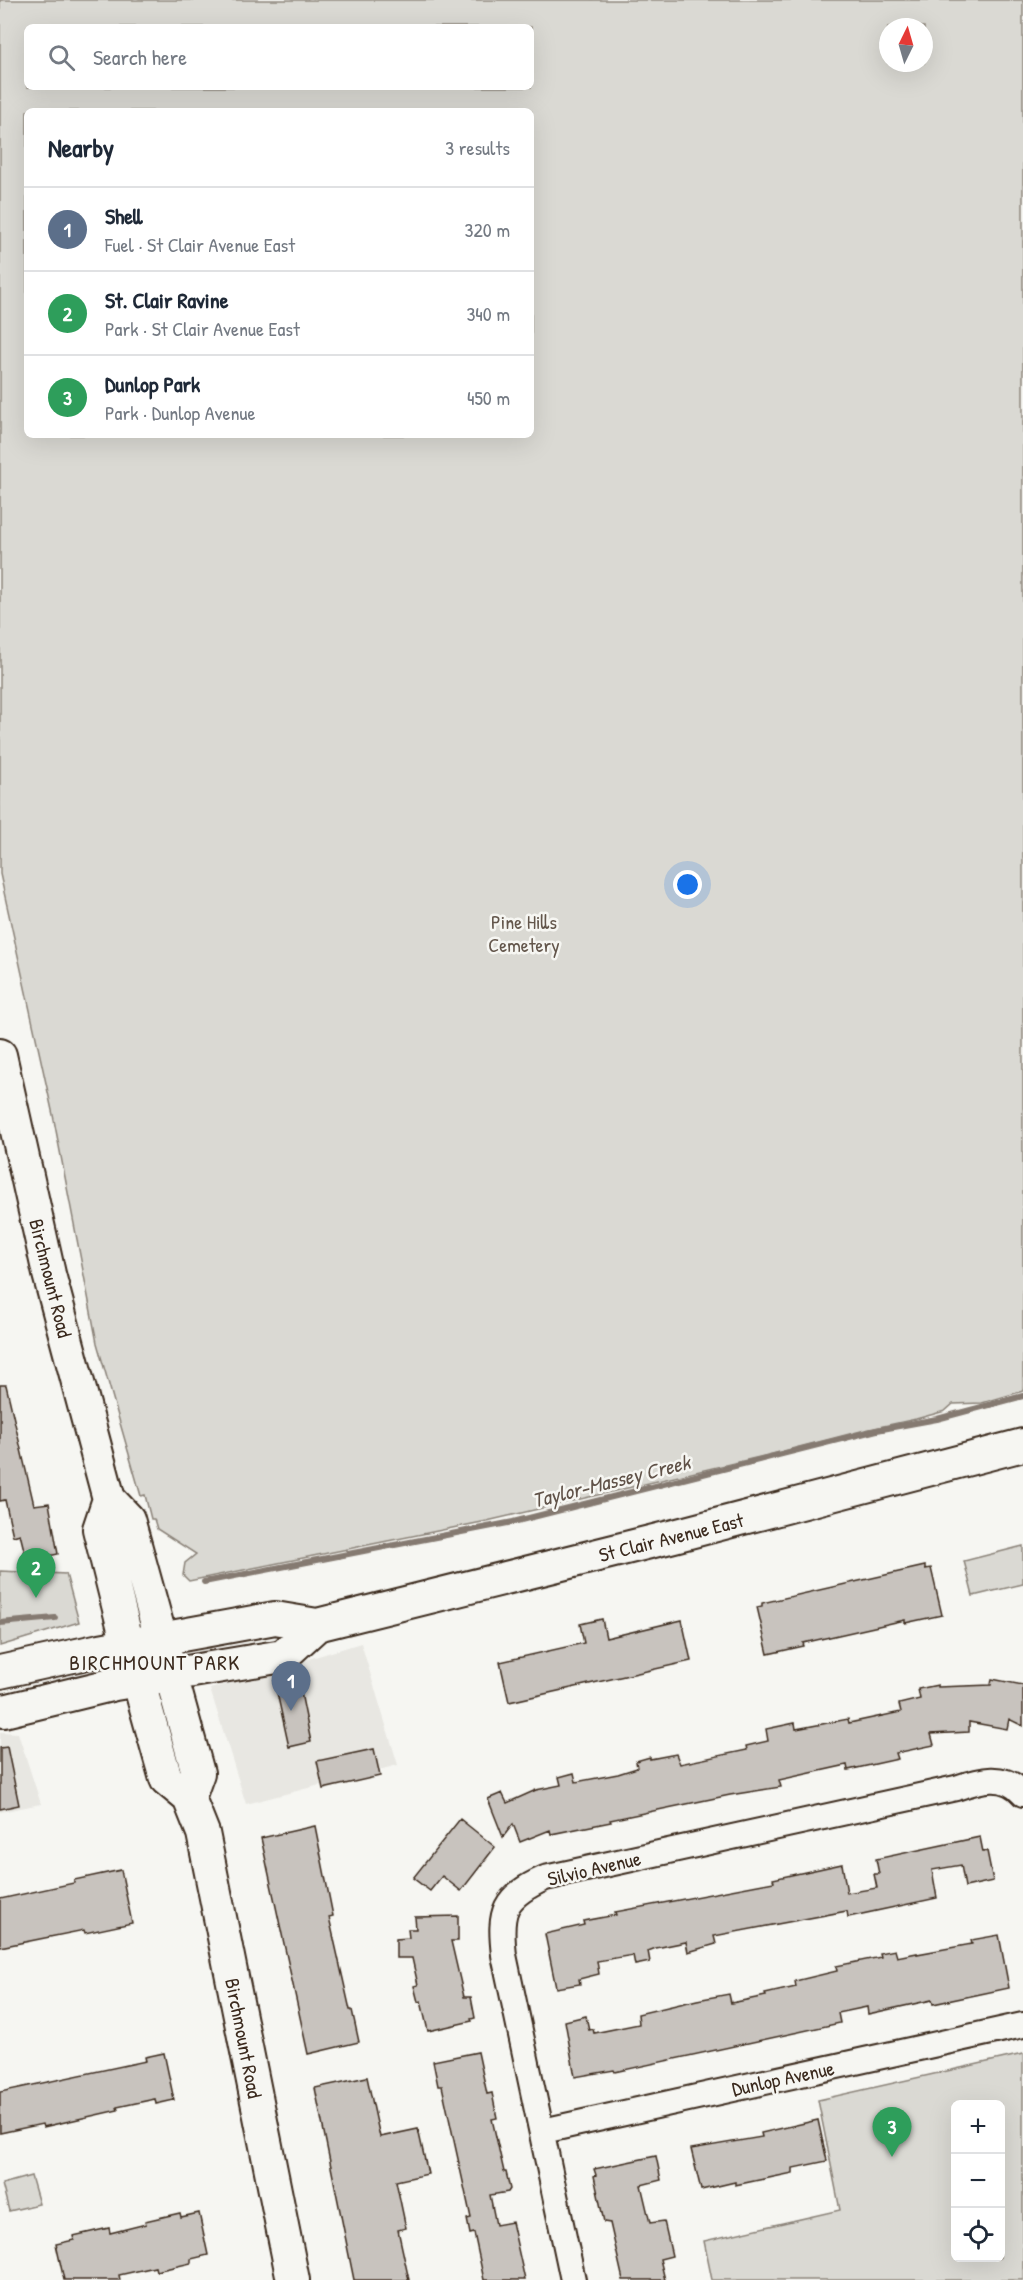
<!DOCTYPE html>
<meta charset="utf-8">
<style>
:root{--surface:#fff;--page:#f2f2f3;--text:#1f2937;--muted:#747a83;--line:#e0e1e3;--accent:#1f6fb2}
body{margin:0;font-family:"Patrick Hand",sans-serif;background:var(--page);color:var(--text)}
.controls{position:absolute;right:18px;bottom:18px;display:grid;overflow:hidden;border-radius:9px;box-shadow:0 6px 24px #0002}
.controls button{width:54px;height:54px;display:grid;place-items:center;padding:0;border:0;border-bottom:2px solid var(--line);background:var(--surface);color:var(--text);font:30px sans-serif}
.compass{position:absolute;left:879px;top:18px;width:54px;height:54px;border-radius:50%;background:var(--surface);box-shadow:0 6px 24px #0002;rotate:5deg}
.you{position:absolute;left:688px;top:885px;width:21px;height:21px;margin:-15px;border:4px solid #fff;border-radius:50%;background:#1a73e8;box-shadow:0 0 0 9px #1a73e833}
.badge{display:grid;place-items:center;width:39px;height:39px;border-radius:50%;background:var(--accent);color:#fff;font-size:20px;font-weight:700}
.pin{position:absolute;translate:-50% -50px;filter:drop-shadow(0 2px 3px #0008)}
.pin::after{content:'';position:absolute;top:32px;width:21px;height:18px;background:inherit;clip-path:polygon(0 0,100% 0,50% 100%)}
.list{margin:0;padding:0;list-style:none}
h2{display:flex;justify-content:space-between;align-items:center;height:78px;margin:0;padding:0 24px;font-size:26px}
h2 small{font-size:20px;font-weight:400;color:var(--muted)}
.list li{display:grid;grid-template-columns:39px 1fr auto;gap:18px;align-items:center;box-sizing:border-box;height:84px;padding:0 24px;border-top:2px solid var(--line)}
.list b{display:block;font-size:22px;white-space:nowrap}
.list p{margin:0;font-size:20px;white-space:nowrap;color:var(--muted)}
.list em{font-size:20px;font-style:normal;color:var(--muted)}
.icon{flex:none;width:33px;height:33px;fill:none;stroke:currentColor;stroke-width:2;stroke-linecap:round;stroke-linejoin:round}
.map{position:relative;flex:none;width:1023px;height:2280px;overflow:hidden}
.search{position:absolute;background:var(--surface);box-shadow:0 6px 24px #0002;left:24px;top:24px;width:510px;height:66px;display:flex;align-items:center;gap:15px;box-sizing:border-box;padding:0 21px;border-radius:9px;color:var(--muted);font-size:22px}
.panel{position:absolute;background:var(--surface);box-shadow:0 6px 24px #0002;left:24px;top:108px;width:510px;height:330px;border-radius:9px}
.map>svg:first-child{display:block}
.built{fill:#e8e7e2}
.green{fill:#dad9d3;stroke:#8a8278;stroke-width:1.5;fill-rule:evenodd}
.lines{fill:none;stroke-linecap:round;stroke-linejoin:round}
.stream{stroke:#857a71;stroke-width:6}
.building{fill:#c8c3be;stroke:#3b2a1e;stroke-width:1.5}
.minor-casing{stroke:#3b2a1e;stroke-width:28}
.major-casing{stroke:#3b2a1e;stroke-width:36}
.minor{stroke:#f6f6f2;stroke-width:24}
.major{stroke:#f6f6f2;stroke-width:32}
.labels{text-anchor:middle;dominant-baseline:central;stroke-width:5;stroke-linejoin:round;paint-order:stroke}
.park-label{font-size:20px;fill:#63564b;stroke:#f6f6f2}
.street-label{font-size:20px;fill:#3b2a1e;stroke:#f6f6f2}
.water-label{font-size:21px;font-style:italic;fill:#605248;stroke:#f6f6f2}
.neighbourhood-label{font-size:21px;letter-spacing:1.5px;fill:#3b2a1e;stroke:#f6f6f2}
</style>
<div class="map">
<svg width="1023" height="2280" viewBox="0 0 1023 2280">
<rect width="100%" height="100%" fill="#f6f6f2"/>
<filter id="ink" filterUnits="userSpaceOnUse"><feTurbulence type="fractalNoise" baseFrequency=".0167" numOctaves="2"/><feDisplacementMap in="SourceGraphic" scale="12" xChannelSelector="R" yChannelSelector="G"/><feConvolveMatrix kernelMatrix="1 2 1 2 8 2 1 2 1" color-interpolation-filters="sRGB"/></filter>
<g filter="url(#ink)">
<path class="built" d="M361 1643 398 1765 246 1804 210 1689Z
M0 1732 18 1733 41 1804 0 1812Z"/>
<path class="green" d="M0 0H1023V1391L982 1403 953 1404 945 1411 916 1419 865 1430 772 1454 487 1521 189 1581 183 1575 185 1563 196 1554 157 1529 154 1519H151L145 1495 141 1496 97 1343 53 1115 0 874ZM27 27H531V87H27ZM888 27H924V63H888ZM27 111H531V435H27Z
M1023 1546V1584L973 1596 964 1561Z
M0 1571 66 1574 79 1622 0 1646Z
M1023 2054V2280H712L704 2241 840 2210 818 2100ZM956 2104H1000V2258H956Z
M31 2176 39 2204 9 2211 2 2184Z"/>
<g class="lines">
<path class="stream" d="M204 1582 513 1522 877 1430 937 1419 1023 1396
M0 1623 55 1618"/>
</g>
<path class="building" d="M0 1385H6L34 1505 49 1503 58 1554 44 1557 46 1566 29 1570 20 1534 13 1536 5 1500 0 1501Z
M925 1566V1569L931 1568 942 1615 905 1623V1620L803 1643 804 1646 768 1654 757 1607 762 1606V1603Z
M602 1619 606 1638 682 1620 691 1661 509 1702 500 1662 584 1643 580 1624Z
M992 1679 1023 1685V1726L1009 1719 1007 1729 969 1722V1732L931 1734 934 1745 896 1753 898 1759 848 1770 847 1765 779 1780 781 1787 730 1795 610 1820 611 1822 551 1834 550 1830 520 1842 513 1824 503 1837 488 1799 502 1793 507 1803 536 1790 561 1785 559 1777 574 1773 576 1782 618 1774 637 1768 636 1761 650 1757V1759L676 1754 680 1764 747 1750 746 1746 768 1741 766 1729 795 1723 796 1729 848 1719 849 1723 901 1712 899 1704 920 1699 918 1689 938 1685V1687L991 1685Z
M299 1683 311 1742 289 1747 276 1688Z
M7 1747 19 1805 0 1809V1748Z
M374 1749 380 1776 323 1789 317 1761Z
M460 1819 495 1847 461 1891 442 1876 430 1891 413 1878Z
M315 1826 333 1916 329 1917 350 2010H352L359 2042 308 2054 261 1838Z
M980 1837 983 1852 987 1851 993 1881 965 1887 961 1865 932 1870 937 1898 848 1917 847 1911 714 1936 716 1944 688 1952 686 1942 656 1948 648 1951 650 1962 635 1965 633 1955 597 1961 599 1974 579 1979 580 1984 556 1988 545 1934 584 1925 583 1921 616 1915 615 1912 774 1882 773 1879 842 1864 847 1893 877 1888 874 1874H879L876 1859Z
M121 1870 132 1923 85 1933 84 1930 0 1947V1899L74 1883V1880Z
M458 1916V1941H451L464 1997H471L475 2018 471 2019 472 2021 428 2031 421 2001 418 2002 414 1986 418 1985 412 1958H396V1939L409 1938 408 1929H416L415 1917Z
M999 1935 1009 1988 933 2004 932 2000 868 2014 867 2007 838 2013 840 2023 615 2072 614 2070 575 2077 565 2021 586 2016 589 2030 593 2029 594 2033 639 2024 638 2014 697 2000 729 1994 731 2003 766 1996 765 1994 796 1987 795 1981 837 1971 836 1966 881 1957 880 1953 895 1950 897 1957 917 1953V1954L972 1944 971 1940Z
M478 2052 487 2094 492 2093 497 2118 492 2119 504 2172H506L510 2189 508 2192 490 2195 496 2225 512 2222 525 2280H484L474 2233 470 2234 467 2219 471 2218 442 2086H438L433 2061Z
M164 2053 174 2100 156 2104 155 2099 117 2107 118 2110 43 2127 42 2124 0 2133V2092L146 2061 145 2057Z
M367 2077 380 2137 418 2129 428 2174 396 2181 406 2228 398 2230 409 2280H354L315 2088Z
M818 2120 827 2161 793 2168V2173L735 2185V2182L701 2190 691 2149 762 2137 761 2133Z
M656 2156 661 2180 641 2185 650 2223 664 2221 672 2256 660 2259 665 2280H623L610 2223 604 2222 594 2176 596 2175 594 2169Z
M180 2213 181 2217 199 2213 208 2255 191 2259V2263L156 2271 155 2267 119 2275 120 2280H64L56 2244 74 2240 73 2236 109 2228 110 2233 146 2224 145 2221Z"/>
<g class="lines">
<g class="minor-casing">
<path id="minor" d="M543 2131 1023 2025
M573 2280 504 1955C499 1911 503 1897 545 1878L956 1788C979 1780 1005 1772 1023 1794"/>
</g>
<g class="major-casing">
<path id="major" d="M0 1055 49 1274 109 1499 128 1519 198 1773 189 1798
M109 1499 99 1529 125 1633 166 1779 189 1798 203 1833 293 2280
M0 1672 100 1650 275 1618 317 1625 674 1536 1023 1445
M0 1710 4 1711 115 1684 283 1656 317 1625"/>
</g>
<use href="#minor" class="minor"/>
<use href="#major" class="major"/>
</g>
</g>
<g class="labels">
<g class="park-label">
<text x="524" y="921">Pine Hills<tspan x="524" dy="23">Cemetery</tspan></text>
</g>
<g class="street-label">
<text transform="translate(51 1278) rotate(76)">Birchmount Road</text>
<text transform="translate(671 1537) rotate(-14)">St Clair Avenue East</text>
<text transform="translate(594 1868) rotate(-13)">Silvio Avenue</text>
<text transform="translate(244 2038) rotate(79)">Birchmount Road</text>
<text transform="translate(783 2078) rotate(-12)">Dunlop Avenue</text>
</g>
<g class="water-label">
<text transform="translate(611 1481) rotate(-14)">Taylor-Massey Creek</text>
</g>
<g class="neighbourhood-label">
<text x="155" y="1662">BIRCHMOUNT PARK</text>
</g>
</g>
</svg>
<div class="controls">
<button>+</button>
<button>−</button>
<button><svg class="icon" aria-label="locate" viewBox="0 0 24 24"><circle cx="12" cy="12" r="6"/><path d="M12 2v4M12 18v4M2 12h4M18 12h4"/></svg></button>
</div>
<svg class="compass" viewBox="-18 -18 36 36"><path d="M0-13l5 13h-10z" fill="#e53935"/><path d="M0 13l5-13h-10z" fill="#747a83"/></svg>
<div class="you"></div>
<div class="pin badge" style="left:291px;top:1711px;background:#5c6f8a">1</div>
<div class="pin badge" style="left:36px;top:1598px;background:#2e9e5b">2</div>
<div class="pin badge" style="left:892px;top:2157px;background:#2e9e5b">3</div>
<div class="search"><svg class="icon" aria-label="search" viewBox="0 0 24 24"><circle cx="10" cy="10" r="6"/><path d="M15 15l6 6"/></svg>Search here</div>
<section class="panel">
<h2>Nearby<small>3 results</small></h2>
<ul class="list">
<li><span class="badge" style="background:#5c6f8a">1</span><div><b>Shell</b><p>Fuel · St Clair Avenue East</p></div><em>320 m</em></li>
<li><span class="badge" style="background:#2e9e5b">2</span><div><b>St. Clair Ravine</b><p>Park · St Clair Avenue East</p></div><em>340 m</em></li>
<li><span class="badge" style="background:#2e9e5b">3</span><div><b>Dunlop Park</b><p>Park · Dunlop Avenue</p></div><em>450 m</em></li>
</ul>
</section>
</div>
